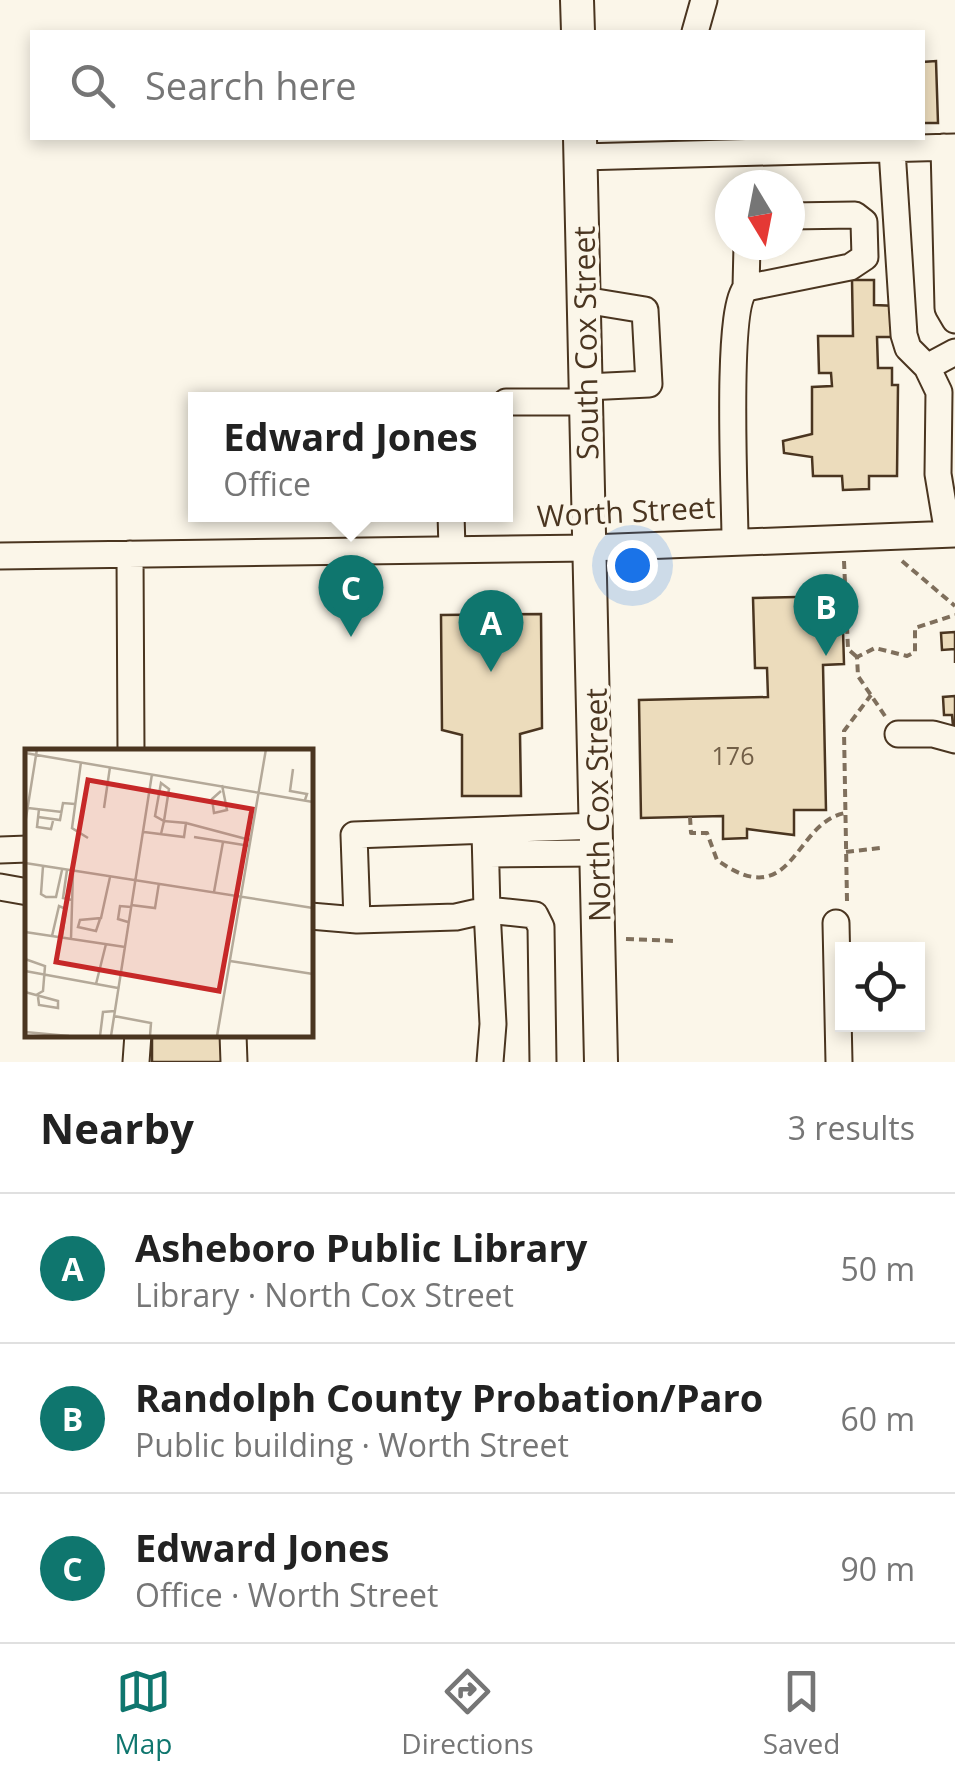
<!DOCTYPE html>
<meta charset="utf-8">
<style>
:root{--surface:#fff;--page:#f2f2f2;--text:#222;--muted:#767676;--line:#e0e0e0;--accent:#0f766e}
body{margin:0;font-family:"Open Sans",sans-serif;background:var(--page);color:var(--text)}
.controls{position:absolute;right:30px;bottom:30px;display:grid;overflow:hidden;border-radius:0px;box-shadow:0 5px 15px #0003}
.controls button{width:90px;height:90px;display:grid;place-items:center;padding:0;border:0;border-bottom:2px solid var(--line);background:var(--surface);color:var(--text);font:50px sans-serif}
.compass{position:absolute;left:715px;top:170px;width:90px;height:90px;border-radius:50%;background:var(--surface);box-shadow:0 5px 15px #0003;rotate:170deg}
.you{position:absolute;left:632px;top:565px;width:35px;height:35px;margin:-25px;border:8px solid #fff;border-radius:50%;background:#1a73e8;box-shadow:0 0 0 15px #1a73e833}
.badge{display:grid;place-items:center;width:65px;height:65px;border-radius:50%;background:var(--accent);color:#fff;font-size:32px;font-weight:700}
.pin{position:absolute;translate:-50% -82px;filter:drop-shadow(0 2px 5px #0008)}
.pin::after{content:'';position:absolute;top:52px;width:35px;height:30px;background:inherit;clip-path:polygon(0 0,100% 0,50% 100%)}
.popup{position:absolute;left:188px;top:392px;width:325px;height:130px;box-sizing:border-box;display:grid;place-content:center;border-radius:0px;background:var(--surface);filter:drop-shadow(0 2px 8px #0005);font-size:32px;white-space:nowrap;color:var(--muted)}
.popup b{font-size:38px;color:var(--text)}
.popup::after{content:'';position:absolute;left:50%;top:100%;margin-left:-20px;border:20px solid transparent;border-top-color:var(--surface)}
.list{margin:0;padding:0;list-style:none}
h2{display:flex;justify-content:space-between;align-items:center;height:130px;margin:0;padding:0 40px;font-size:42px}
h2 small{font-size:32px;font-weight:400;color:var(--muted)}
.list li{display:grid;grid-template-columns:65px 1fr auto;gap:30px;align-items:center;box-sizing:border-box;height:150px;padding:0 40px;border-top:2px solid var(--line)}
.list b{display:block;font-size:38px;white-space:nowrap}
.list p{margin:0;font-size:32px;white-space:nowrap;color:var(--muted)}
.list em{font-size:32px;font-style:normal;color:var(--muted)}
.icon{flex:none;width:55px;height:55px;fill:none;stroke:currentColor;stroke-width:2;stroke-linecap:round;stroke-linejoin:round}
.map{position:relative;flex:none;width:955px;height:1062px;overflow:hidden}
.search{position:absolute;background:var(--surface);box-shadow:0 5px 15px #0003;left:30px;right:30px;top:30px;height:110px;display:flex;align-items:center;gap:25px;box-sizing:border-box;padding:0 35px;border-radius:0px;color:var(--muted);font-size:38px}
.sheet{height:580px;background:var(--surface)}
nav{display:flex;justify-content:space-around;align-items:center;box-sizing:border-box;height:140px;border-top:2px solid var(--line);background:var(--surface);font-size:28px;color:var(--muted)}
nav a{display:grid;justify-items:center;gap:5px}
nav .on{color:var(--accent)}
.map>svg:first-child{display:block}
.building{fill:#ecdcbc;stroke:#4a3520;stroke-width:2.5}
.lines{fill:none;stroke-linecap:round;stroke-linejoin:round}
.minor-casing{stroke:#4a3520;stroke-width:29}
.major-casing{stroke:#4a3520;stroke-width:36}
.path{stroke:#7f6f5c;stroke-width:4;stroke-dasharray:8 5;stroke-linecap:butt}
.minor{stroke:#fbf6e9;stroke-width:25}
.major{stroke:#fbf6e9;stroke-width:32}
.labels{text-anchor:middle;dominant-baseline:central;stroke-width:8;stroke-linejoin:round;paint-order:stroke}
.number-label{font-size:25px;fill:#725f47}
.street-label{font-size:30px;fill:#4a3520;stroke:#fbf6e9}
.inset-road{fill:none;stroke:#b4a999;stroke-width:2.5}
.view{fill:#c62828;fill-opacity:0.15;stroke:#c62828;stroke-width:5}
.inset-edge{fill:none;stroke:#4a3520;stroke-width:5}
</style>
<div class="map">
<svg width="955" height="1062" viewBox="0 0 955 1062">
<rect width="100%" height="100%" fill="#fbf6e9"/>
<path class="building" d="M936 61 938 123H922V62Z
M852 280H874V305L898 306 899 337H877L878 368H892V385H898L897 476H869V489L843 490 842 476H813L812 457 784 453 783 441 812 434V387L832 386 831 373H819L818 336H853Z
M842 596 844 664 823 665 826 810H794V835L747 829V838L723 839V816L641 818 639 700 768 697 767 668H755L753 598Z
M541 614 542 728 520 734 521 796H462V735L442 730 441 615Z
M955 632V663V649L942 650 941 633Z
M955 696V726H953L952 715H944L943 697Z
M152 1034H224L225 1062H152Z"/>
<g class="lines">
<g class="minor-casing">
<path id="minor" d="M695 32 704 0
M944 147 948 308 955 320
M892 150 904 335 908 348 927 367 939 392 938 474 948 534
M581 157 955 147
M746 288 850 267 865 257 864 222 855 215 790 216
M584 300 645 310 649 384 586 387
M927 367 955 352
M506 402H586
M451 514 452 549
M735 539C735 499 725 310 746 288L747 245
M130 554 131 752
M0 556 590 548 955 534
M898 734H933L955 740
M485 832 487 910 456 917 357 920 354 835 599 826
M0 850 28 849
M489 854 599 853
M0 887 28 892
M310 916 357 920
M836 923 839 1062
M233 1034 234 1062
M136 1062 138 1034
M490 1062 493 1024 487 910 535 915 541 927 543 1062"/>
</g>
<g class="major-casing">
<path id="major" d="M577 0 578 32
M580 138 601 1062"/>
</g>
<path class="path" d="M844 561 848 649 857 657
M902 561 955 606
M885 716 858 676 857 657 875 648 907 656 915 652V628L955 615
M690 817 691 833H707L717 860C794 915 793 823 845 813
M846 852 880 848
M847 901 844 731 871 695
M626 939 676 941"/>
<use href="#minor" class="minor"/>
<use href="#major" class="major"/>
</g>
<g class="labels">
<g class="number-label">
<text x="733" y="755">176</text>
</g>
<g class="street-label">
<text transform="translate(585 343) rotate(-91)">South Cox Street</text>
<text transform="translate(626 511) rotate(-3)">Worth Street</text>
<text transform="translate(597 805) rotate(-91)">North Cox Street</text>
</g>
</g>
<g transform="translate(25 749)">
<rect width="288" height="288" fill="#fbf6e9"/>
<path class="inset-road" d="M0 4 288 53M56 13 47 79 63 89M268 20 265 42 282 45 280 51M136 34 144 40 139 72 130 67ZM196 42 187 50 189 64 202 61 197 36M3 59 37 63M79 59 85 18M14 60 12 78 26 80 28 72M13 68 35 71 38 54 50 55M161 74 225 91M0 75 12 0M119 83 159 88 161 74 139 72 136 85M169 88 225 97M0 114 288 159M18 117 16 145 21 148H31L37 121M42 121 38 149 47 151M189 143 198 93M106 156 130 159 134 134M75 170 71 182 53 178 55 171 76 169 85 128M103 173 93 170 95 157 106 158M0 183 100 198M27 187 34 157 41 160 37 188M46 190 48 122M0 210 20 217 18 242 11 246M205 212 288 225M0 222 93 239M71 235 81 195M0 243 33 252V259L14 256 13 248M89 267 126 274 125 287M0 283 44 287M75 287 78 263 90 262M86 287 127 25M192 287 241 0"/>
<path class="view" d="M63 31 227 60 194 242 31 213Z"/>
<rect width="288" height="288" class="inset-edge"/>
</g>
</svg>
<div class="controls">
<button><svg class="icon" aria-label="locate" viewBox="0 0 24 24"><circle cx="12" cy="12" r="6"/><path d="M12 2v4M12 18v4M2 12h4M18 12h4"/></svg></button>
</div>
<svg class="compass" viewBox="-18 -18 36 36"><path d="M0-13l5 13h-10z" fill="#e53935"/><path d="M0 13l5-13h-10z" fill="#767676"/></svg>
<div class="you"></div>
<div class="pin badge" style="left:491px;top:672px">A</div>
<div class="pin badge" style="left:826px;top:656px">B</div>
<div class="pin badge" style="left:351px;top:637px">C</div>
<div class="popup"><b>Edward Jones</b>Office</div>
<div class="search"><svg class="icon" aria-label="search" viewBox="0 0 24 24"><circle cx="10" cy="10" r="6"/><path d="M15 15l6 6"/></svg>Search here</div>
</div>
<section class="sheet">
<h2>Nearby<small>3 results</small></h2>
<ul class="list">
<li><span class="badge">A</span><div><b>Asheboro Public Library</b><p>Library · North Cox Street</p></div><em>50 m</em></li>
<li><span class="badge">B</span><div><b>Randolph County Probation/Paro</b><p>Public building · Worth Street</p></div><em>60 m</em></li>
<li><span class="badge">C</span><div><b>Edward Jones</b><p>Office · Worth Street</p></div><em>90 m</em></li>
</ul>
</section>
<nav>
<a class="on"><svg class="icon" aria-label="map" viewBox="0 0 24 24"><path d="M3 6l6-2 6 2 6-2v14l-6 2-6-2-6 2zM9 4v14M15 6v14"/></svg>Map</a>
<a><svg class="icon" aria-label="directions" viewBox="0 0 24 24"><path d="M12 3l9 9-9 9-9-9zM9 14v-3h6M13 9l2 2-2 2"/></svg>Directions</a>
<a><svg class="icon" aria-label="saved" viewBox="0 0 24 24"><path d="M7 4h10v16l-5-4-5 4z"/></svg>Saved</a>
</nav>
